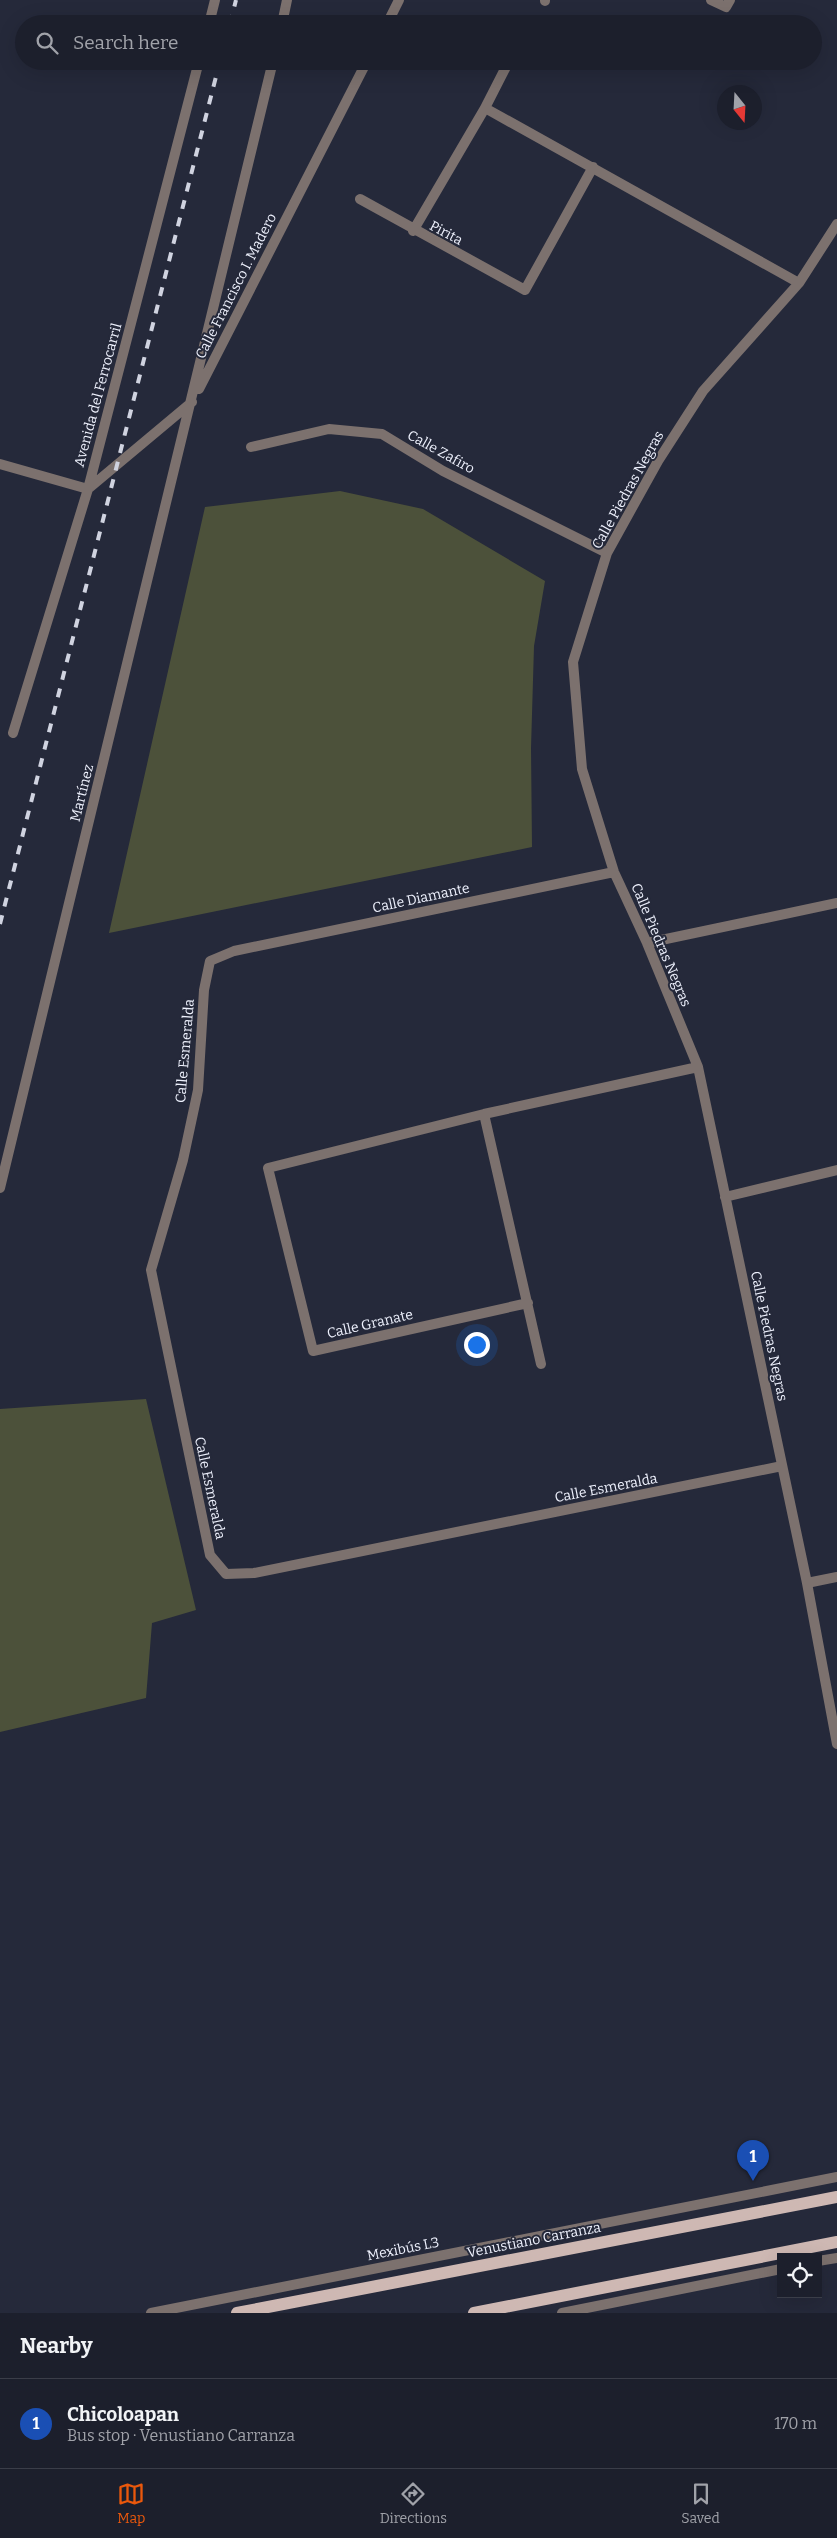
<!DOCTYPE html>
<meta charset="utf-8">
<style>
:root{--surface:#1c1f2c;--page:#292c38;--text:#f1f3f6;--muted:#a0a2a9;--line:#3a3d48;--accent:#ea580c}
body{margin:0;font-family:Bitter,serif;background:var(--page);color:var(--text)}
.controls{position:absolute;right:15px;bottom:15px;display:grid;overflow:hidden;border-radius:0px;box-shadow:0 5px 20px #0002}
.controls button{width:45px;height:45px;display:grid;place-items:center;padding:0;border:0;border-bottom:1px solid var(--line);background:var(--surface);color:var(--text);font:25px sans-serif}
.compass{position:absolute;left:717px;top:85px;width:45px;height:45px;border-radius:50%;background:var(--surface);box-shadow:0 5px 20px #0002;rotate:162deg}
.you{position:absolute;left:476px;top:1344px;width:18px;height:18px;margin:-12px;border:4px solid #fff;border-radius:50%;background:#1a73e8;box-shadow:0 0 0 8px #1a73e833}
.badge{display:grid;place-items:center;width:32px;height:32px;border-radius:50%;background:var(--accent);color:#fff;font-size:16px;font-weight:700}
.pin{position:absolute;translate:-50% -41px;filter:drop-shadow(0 1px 2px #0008)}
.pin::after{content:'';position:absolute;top:26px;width:18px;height:15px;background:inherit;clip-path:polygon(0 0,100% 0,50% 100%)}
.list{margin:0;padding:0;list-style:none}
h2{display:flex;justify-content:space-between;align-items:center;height:65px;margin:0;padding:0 20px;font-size:21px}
h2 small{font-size:16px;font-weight:400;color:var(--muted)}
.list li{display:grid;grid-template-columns:32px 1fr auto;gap:15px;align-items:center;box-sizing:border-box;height:90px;padding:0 20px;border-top:1px solid var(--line)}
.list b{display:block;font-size:19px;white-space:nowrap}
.list p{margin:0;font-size:16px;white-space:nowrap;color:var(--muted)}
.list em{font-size:16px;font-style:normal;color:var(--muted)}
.icon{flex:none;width:28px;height:28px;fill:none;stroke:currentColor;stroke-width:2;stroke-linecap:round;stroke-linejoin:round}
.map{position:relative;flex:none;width:837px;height:2313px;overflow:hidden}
.search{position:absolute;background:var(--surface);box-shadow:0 5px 20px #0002;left:15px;right:15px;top:15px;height:55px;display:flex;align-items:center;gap:12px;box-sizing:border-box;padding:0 18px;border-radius:28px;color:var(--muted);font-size:19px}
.sheet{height:155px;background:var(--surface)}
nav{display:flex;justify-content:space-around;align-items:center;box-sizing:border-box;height:70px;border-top:1px solid var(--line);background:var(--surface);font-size:14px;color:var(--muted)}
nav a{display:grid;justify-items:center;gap:2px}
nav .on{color:var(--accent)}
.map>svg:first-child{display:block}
.green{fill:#4c513a}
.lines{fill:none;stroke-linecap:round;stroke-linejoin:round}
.lane{stroke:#7c716e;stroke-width:10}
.street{stroke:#7c716e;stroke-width:10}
.primary{stroke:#ceb8b3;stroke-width:12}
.rail{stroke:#d0d3e0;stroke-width:4;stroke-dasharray:9 9;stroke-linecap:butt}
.labels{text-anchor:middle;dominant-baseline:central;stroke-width:4;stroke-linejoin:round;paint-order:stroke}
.street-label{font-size:14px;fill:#eef1fd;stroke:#25293a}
</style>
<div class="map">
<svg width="837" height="2313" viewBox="0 0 837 2313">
<rect width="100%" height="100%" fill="#25293a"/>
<path class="green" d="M340 491 423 509 545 581 534 646 531 748 532 847 109 933 205 507Z
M146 1399 196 1610 152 1623 146 1698 0 1732V1409Z"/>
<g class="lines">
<path class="lane" d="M818 2261 837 2258
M151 2313 837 2177
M562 2313 781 2269"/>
<path class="street" d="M711 0 726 7 730 0
M545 1V0
M209 24 215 0
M282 24 287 0
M387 24 399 0
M485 108 799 283
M360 199 525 290 593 167
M837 224 799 283 703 391 658 461 607 553 573 662 582 769 614 872 647 943 698 1067 807 1583 837 1744
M413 231 485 108 509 61
M199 389 367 61
M251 447 329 429 382 434 443 471 607 553
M0 464 88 489 192 402
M13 733 88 489 199 61
M614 872 234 951 210 961 204 990 198 1090 183 1160 151 1270 210 1555 226 1574 254 1573 782 1466
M647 943 837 903
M484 1114 541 1364
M0 1188 273 61
M725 1197 837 1170
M528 1303 313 1351 268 1168 484 1114 698 1067
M807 1583 837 1577"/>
<path class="primary" d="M237 2313 837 2197
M474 2313 837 2242"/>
<path class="rail" d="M230 24 236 0
M0 924 220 61"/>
</g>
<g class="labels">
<g class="street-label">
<text transform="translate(446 233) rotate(28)">Pirita</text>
<text transform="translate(236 286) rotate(-63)">Calle Francisco I. Madero</text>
<text transform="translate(98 395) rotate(-75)">Avenida del Ferrocarril</text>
<text transform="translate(441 452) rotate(29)">Calle Zafiro</text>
<text transform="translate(628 490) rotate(-61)">Calle Piedras Negras</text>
<text transform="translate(82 793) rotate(-76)">Martínez</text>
<text transform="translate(421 898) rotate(-12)">Calle Diamante</text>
<text transform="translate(661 945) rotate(67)">Calle Piedras Negras</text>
<text transform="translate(185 1051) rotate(-85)">Calle Esmeralda</text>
<text transform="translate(370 1324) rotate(-13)">Calle Granate</text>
<text transform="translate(769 1336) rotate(78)">Calle Piedras Negras</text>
<text transform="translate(210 1488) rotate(78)">Calle Esmeralda</text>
<text transform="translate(606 1488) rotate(-11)">Calle Esmeralda</text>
<text transform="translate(534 2240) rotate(-11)">Venustiano Carranza</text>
<text transform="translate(403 2249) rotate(-11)">Mexibús L3</text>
</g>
</g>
</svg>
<div class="controls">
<button><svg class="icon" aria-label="locate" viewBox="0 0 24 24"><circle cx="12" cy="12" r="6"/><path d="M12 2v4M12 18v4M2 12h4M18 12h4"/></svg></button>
</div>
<svg class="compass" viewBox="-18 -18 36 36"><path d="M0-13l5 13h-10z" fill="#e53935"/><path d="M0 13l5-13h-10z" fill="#a0a2a9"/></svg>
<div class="you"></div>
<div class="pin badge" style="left:753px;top:2181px;background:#1a4fb4">1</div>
<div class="search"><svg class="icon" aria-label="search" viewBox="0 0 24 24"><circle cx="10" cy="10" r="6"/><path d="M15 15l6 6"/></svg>Search here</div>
</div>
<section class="sheet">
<h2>Nearby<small></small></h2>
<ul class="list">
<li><span class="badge" style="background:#1a4fb4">1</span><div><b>Chicoloapan</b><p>Bus stop · Venustiano Carranza</p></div><em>170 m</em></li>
</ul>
</section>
<nav>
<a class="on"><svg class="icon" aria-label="map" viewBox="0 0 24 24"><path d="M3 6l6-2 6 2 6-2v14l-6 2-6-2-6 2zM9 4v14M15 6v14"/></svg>Map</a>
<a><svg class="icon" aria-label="directions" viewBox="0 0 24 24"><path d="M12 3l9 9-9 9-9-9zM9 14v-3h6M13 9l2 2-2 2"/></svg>Directions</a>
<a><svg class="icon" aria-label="saved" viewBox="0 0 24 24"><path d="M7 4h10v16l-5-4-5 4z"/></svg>Saved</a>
</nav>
